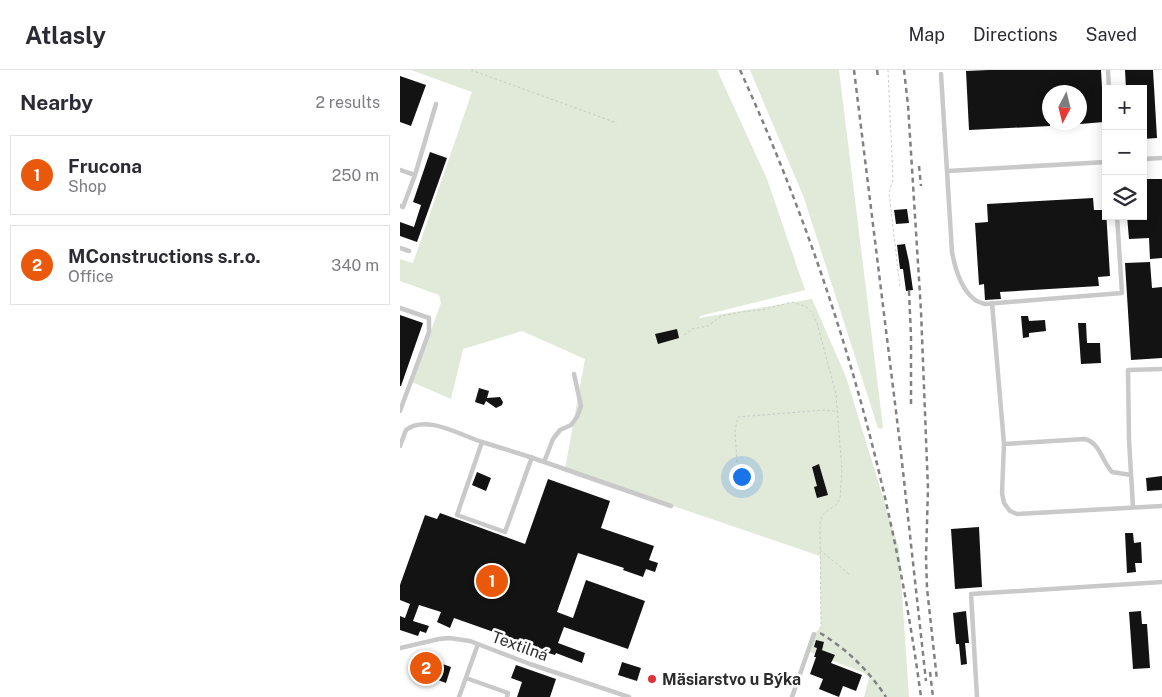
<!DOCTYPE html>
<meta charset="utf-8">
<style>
:root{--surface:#fff;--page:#f2f2f3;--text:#2b2b33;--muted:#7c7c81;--line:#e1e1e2;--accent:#ea580c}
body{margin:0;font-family:"Public Sans",sans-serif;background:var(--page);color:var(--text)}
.controls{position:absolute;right:15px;top:15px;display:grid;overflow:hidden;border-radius:0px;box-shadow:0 2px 12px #0003}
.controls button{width:45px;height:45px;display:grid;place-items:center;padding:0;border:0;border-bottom:1px solid var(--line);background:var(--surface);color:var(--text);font:25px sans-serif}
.compass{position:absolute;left:642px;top:15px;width:45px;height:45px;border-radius:50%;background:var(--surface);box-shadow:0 2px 12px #0003;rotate:187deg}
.you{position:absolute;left:341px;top:406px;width:18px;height:18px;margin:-12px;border:4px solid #fff;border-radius:50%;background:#1a73e8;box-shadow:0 0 0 8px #1a73e833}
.badge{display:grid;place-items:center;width:32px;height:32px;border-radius:50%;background:var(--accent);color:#fff;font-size:16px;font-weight:700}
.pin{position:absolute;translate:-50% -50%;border:2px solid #fff;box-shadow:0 1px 5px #0006}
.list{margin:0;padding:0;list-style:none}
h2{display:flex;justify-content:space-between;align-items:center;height:65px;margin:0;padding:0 20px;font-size:21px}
h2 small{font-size:16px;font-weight:400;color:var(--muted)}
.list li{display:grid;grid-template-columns:32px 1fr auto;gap:15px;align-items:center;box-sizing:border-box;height:80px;margin:0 10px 10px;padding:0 10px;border:1px solid var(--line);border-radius:0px}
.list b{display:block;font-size:19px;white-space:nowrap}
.list p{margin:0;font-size:16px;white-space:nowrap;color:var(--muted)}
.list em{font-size:16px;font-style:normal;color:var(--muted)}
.icon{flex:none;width:28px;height:28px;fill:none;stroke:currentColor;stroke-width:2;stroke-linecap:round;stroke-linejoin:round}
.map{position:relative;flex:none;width:762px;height:627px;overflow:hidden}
header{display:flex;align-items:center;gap:30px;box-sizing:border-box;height:70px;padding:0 25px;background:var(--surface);border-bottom:1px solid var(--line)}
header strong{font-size:24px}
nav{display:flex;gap:28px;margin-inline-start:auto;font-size:18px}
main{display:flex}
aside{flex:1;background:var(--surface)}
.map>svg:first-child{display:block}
.green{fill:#e1e9d9}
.building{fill:#131313}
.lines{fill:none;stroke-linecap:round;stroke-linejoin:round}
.path{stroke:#c9c9c9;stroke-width:1;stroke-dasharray:2.5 2.5;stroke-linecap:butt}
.service{stroke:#c9c9c9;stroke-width:4.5}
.rail{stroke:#818181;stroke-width:2.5;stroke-dasharray:5 4;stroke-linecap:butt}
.poi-dot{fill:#dd3339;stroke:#fff;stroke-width:2}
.labels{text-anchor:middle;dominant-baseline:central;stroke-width:5;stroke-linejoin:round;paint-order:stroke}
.street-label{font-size:16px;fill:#2c2c2c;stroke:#fff}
.poi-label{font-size:16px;font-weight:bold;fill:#2c2c2c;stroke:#fff;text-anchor:start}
</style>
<header>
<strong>Atlasly</strong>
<nav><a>Map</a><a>Directions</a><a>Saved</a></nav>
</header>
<main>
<aside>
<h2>Nearby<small>2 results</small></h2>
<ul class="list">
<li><span class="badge">1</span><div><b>Frucona</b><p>Shop</p></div><em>250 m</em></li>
<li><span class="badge">2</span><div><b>MConstructions s.r.o.</b><p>Office</p></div><em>340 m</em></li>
</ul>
</aside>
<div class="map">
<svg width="762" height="627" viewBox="0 0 762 627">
<rect width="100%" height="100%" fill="#fff"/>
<path class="green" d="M11 0H317L367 109 405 220 300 246 299 248 412 229 446 307 499 479 509 627H464L469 608 464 603 408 581 414 564 421 557 420 486 165 399 185 289 122 261 63 279 51 329 12 312 41 233 39 225 0 211V189L13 193 72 22Z
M350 0H439L483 357 481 359 478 358 404 128Z"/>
<path class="building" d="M589 0H701L704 52 680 54V22H650V56L569 60 566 1Z
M725 0H753L757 68 743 69V19H726Z
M0 6 26 15 11 56 0 52Z
M30 82 47 88 17 172 0 166V152L14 157 21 135 13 132Z
M746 109H762V188L750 189 749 168 729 169 727 146H743V118H746Z
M693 128 694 140H706L710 206 698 207 699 216 600 222 601 229 585 230 584 214 579 215 575 153 588 152 587 134Z
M507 139 509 153 496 154 494 140Z
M505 174 509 192 513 220 506 221 503 199H500L497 175Z
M750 192 752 218 762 217V288L731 290 725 193Z
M0 245 23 253 1 316H0Z
M621 246H628L629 251 645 250 646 261 629 263V267L623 268Z
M678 253H686L687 273H700L701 293 681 294Z
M277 259 279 268 258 274 255 264Z
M79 318 89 321 87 328 100 327 103 332 102 335 96 338 86 331 84 335 75 332Z
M419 394 428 425 417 428 414 417 417 416 412 397Z
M77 402 91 408 86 421 72 415Z
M762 406V420L747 421 746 408Z
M148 409 210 431 201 458 254 476 249 490 258 493 255 502 246 499 243 507 223 500 224 498 178 483 157 542 173 548 186 510 245 531 228 579 164 557 158 573 185 583 182 593 156 583 155 585 145 582V580L54 548 50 558 37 552 41 542 19 535 13 551 29 556 26 563 20 561 18 566 0 560V546L5 548 10 534 0 530V515L25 445 37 449 40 443 125 474Z
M579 457 582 517 555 519 551 459Z
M725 463H733L734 473 741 472 742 493H735L736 502 727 503Z
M566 541 569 573H565L567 594 561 595 559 574H556L553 543Z
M741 541 742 554H747L750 598 733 599 729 542Z
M416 570 424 572 422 580 419 579 435 585 431 593 462 605 456 621 443 616 439 627 419 619 423 609 410 604 416 587H414L417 578 414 577Z
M28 589 51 597 46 613 22 604Z
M222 592 241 598 237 611 218 605Z
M116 595 156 609 150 627H117L122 612 111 608Z"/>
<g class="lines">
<path class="path" d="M71 0 217 53
M488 0 493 109 489 123 500 217
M284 265 292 259 308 256 321 246 342 242 362 240 392 232 405 236 411 241 417 253 436 324 442 401 440 428 437 434 422 445 420 454 421 557 418 560
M337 392 335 361 338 347 424 340 436 341
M420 480 449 504"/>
<path class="service" d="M708 0 709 19
M541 4 552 182C555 198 561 219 574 229 577 232 582 233 585 234L722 223 717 146
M743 89 762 88
M0 100 15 105 3 137 0 136
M548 101 706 92
M15 105 36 34
M0 178 9 181
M592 233 604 374 602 423 604 433 610 441 617 444 762 436
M0 238 29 248V262L0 341
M82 372 127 386 271 436
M604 374 685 369C700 373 702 391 712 402L731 405
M0 376 6 360C26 344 60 365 82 372L57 445 105 462 132 387
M144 392 153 369 160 360 171 355 177 347 181 336 174 304
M733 437 729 370 728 300 762 299
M0 578 39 569 49 568 70 571 130 594 229 627
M66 608 108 623 107 627
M59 627 78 574
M392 627 414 564
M577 627 571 524 762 512"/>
<path class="rail" d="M340 0C431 199 492 410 521 627
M454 0 500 374 526 611
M477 0 478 7
M504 0 508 35 521 241 528 419 526 487 527 518 537 610
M519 96 521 116
M509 221 511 267V335
M420 563C447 579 469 601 486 627
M530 602 533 627"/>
</g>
<circle class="poi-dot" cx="252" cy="609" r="5"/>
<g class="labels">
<g class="street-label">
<text transform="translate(120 576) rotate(20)">Textilná</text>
</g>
<g class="poi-label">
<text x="262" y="609">Mäsiarstvo u Býka</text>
</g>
</g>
</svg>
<div class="controls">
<button>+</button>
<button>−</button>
<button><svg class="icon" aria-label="layers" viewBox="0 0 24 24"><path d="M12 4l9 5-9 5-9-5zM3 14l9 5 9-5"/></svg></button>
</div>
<svg class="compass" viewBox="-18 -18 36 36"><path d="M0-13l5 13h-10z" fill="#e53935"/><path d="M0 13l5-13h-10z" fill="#7c7c81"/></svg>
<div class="you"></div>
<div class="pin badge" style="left:92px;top:511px">1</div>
<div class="pin badge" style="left:26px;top:598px">2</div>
</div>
</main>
